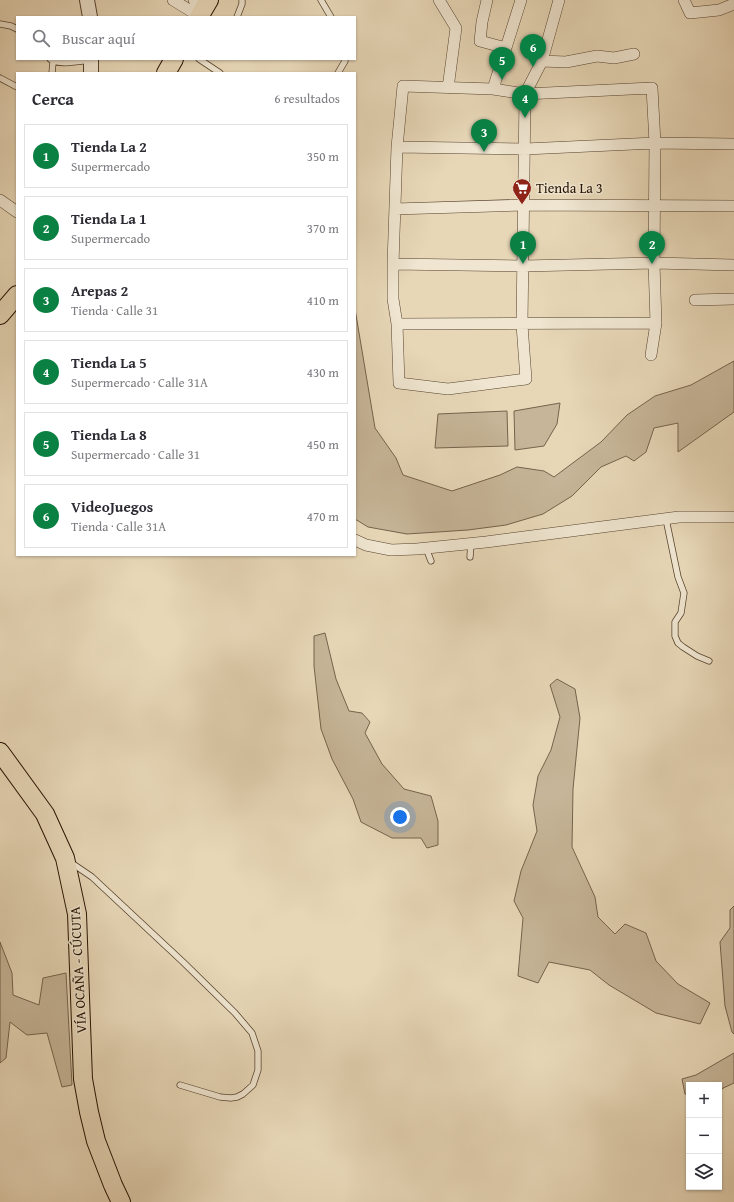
<!DOCTYPE html>
<html lang="es">
<meta charset="utf-8">
<style>
:root{--surface:#fff;--page:#f7f7f7;--text:#2b2b33;--muted:#7c7c81;--line:#e1e1e2;--accent:#0b8043}
body{margin:0;font-family:"Gentium Book Plus",serif;background:var(--page);color:var(--text)}
.controls{position:absolute;right:12px;bottom:12px;display:grid;overflow:hidden;border-radius:0px;box-shadow:0 1px 3px #0004}
.controls button{width:36px;height:36px;display:grid;place-items:center;padding:0;border:0;border-bottom:1px solid var(--line);background:var(--surface);color:var(--text);font:20px sans-serif}
.you{position:absolute;left:400px;top:817px;width:14px;height:14px;margin:-10px;border:3px solid #fff;border-radius:50%;background:#1a73e8;box-shadow:0 0 0 6px #1a73e833}
.badge{display:grid;place-items:center;width:26px;height:26px;border-radius:50%;background:var(--accent);color:#fff;font-size:13px;font-weight:700}
.pin{position:absolute;translate:-50% -33px;filter:drop-shadow(0 1px 2px #0008)}
.pin::after{content:'';position:absolute;top:21px;width:14px;height:12px;background:inherit;clip-path:polygon(0 0,100% 0,50% 100%)}
.list{margin:0;padding:0;list-style:none}
h2{display:flex;justify-content:space-between;align-items:center;height:52px;margin:0;padding:0 16px;font-size:17px}
h2 small{font-size:13px;font-weight:400;color:var(--muted)}
.list li{display:grid;grid-template-columns:26px 1fr auto;gap:12px;align-items:center;box-sizing:border-box;height:64px;margin:0 8px 8px;padding:0 8px;border:1px solid var(--line);border-radius:0px}
.list b{display:block;font-size:15px;white-space:nowrap}
.list p{margin:0;font-size:13px;white-space:nowrap;color:var(--muted)}
.list em{font-size:13px;font-style:normal;color:var(--muted)}
.icon{flex:none;width:22px;height:22px;fill:none;stroke:currentColor;stroke-width:2;stroke-linecap:round;stroke-linejoin:round}
.map{position:relative;flex:none;width:734px;height:1202px;overflow:hidden}
.search{position:absolute;background:var(--surface);box-shadow:0 1px 3px #0004;left:16px;top:16px;width:340px;height:44px;display:flex;align-items:center;gap:10px;box-sizing:border-box;padding:0 14px;border-radius:0px;color:var(--muted);font-size:15px}
.panel{position:absolute;background:var(--surface);box-shadow:0 1px 3px #0004;left:16px;top:72px;width:340px;height:484px;border-radius:0px}
.map>svg:first-child{display:block}
.green{fill:#c6b598;stroke:#76634c}
.lines{fill:none;stroke-linecap:round;stroke-linejoin:round}
.service-casing{stroke:#56422e;stroke-width:7}
.minor-casing{stroke:#56422e;stroke-width:12}
.tertiary-casing{stroke:#56422e;stroke-width:16}
.primary-casing{stroke:#251100;stroke-width:20}
.service{stroke:#efe5d0;stroke-width:5.5}
.minor{stroke:#efe5d0;stroke-width:11}
.tertiary{stroke:#efe5d0;stroke-width:14}
.primary{stroke:#e7d7b7;stroke-width:18}
.labels{text-anchor:middle;dominant-baseline:central;stroke-width:3;stroke-linejoin:round;paint-order:stroke}
.poi-label{font-size:14px;fill:#251100;stroke:#efe5d0;text-anchor:start}
.street-label{font-size:14px;fill:#251100;stroke:#efe5d0}
</style>
<div class="map">
<svg width="734" height="1202" viewBox="0 0 734 1202">
<rect width="100%" height="100%" fill="#e7d7b7"/>
<filter id="stains"><feTurbulence type="fractalNoise" baseFrequency=".005" numOctaves="4"/><feColorMatrix values="0 0 0 0 .2 0 0 0 0 .09 0 0 0 0 .02 0 0 0 .5 -.17"/></filter>
<radialGradient id="worn" r=".72"><stop offset=".6" stop-color="#630" stop-opacity="0"/><stop offset="1" stop-color="#630" stop-opacity=".3"/></radialGradient>
<path class="green" d="M355 309 375 428 396 458 403 475 452 491 500 475 517 467 544 471 554 477 601 442 627 415 655 396 691 385 734 361V412L678 452V423L654 428 646 452 634 461 626 456 601 467 572 496 543 514 506 525 468 530 407 534 368 527 355 519Z
M560 403 557 424 544 446 515 450 514 411Z
M507 411 508 446 435 448 438 414Z
M325 633 336 679 349 711 362 713 370 722 365 733 382 764 404 789 431 796 438 821V845L427 848 421 838H392L361 822 353 799 332 759 321 729 314 666V636Z
M557 679 575 689 580 718 573 789 572 847 595 897 598 917 615 934 625 924 646 933 656 961 678 984 710 1003 700 1024 656 1013 609 985 590 970 549 962 538 983 518 976 523 918 514 901 521 871 537 831 533 805 538 776 551 750 560 717 550 685Z
M734 906V1034L732 1032 725 1006 720 942 730 928V910Z
M0 942 12 973 13 995 39 1005 43 978 66 973 72 1085 62 1087 47 1033 27 1035 10 1022 6 1058 0 1063Z
M734 1053V1083L719 1090V1085H689V1094H685L682 1079 696 1075Z"/>
<g class="lines">
<g class="service-casing">
<path id="service" d="M321 0 331 17
M237 17 242 4V0
M0 24 11 26 17 29
M50 59C58 66 81 61 91 60
M199 59 220 73
M52 73 53 62
M338 73 345 61 344 59
M0 78 17 87
M666 519 678 577 684 593 681 613 675 622V636L678 643 683 647 697 656 709 661
M426 548 431 561
M470 557 471 543
M70 862 92 877 183 962 235 1013 252 1033 258 1051V1070L253 1085 243 1094 237 1097 231 1098 220 1097 180 1085"/>
</g>
<g class="minor-casing">
<path id="minor" d="M173 0 199 16
M194 0 202 12
M439 0 456 28 448 88
M487 0 482 22 480 41 506 48
M559 0 542 61 525 94 522 325 526 379 448 389 399 383 397 324 393 299V264L397 147 403 86 493 89 525 94 652 88 655 143 654 263 656 323 651 355
M684 0 690 13 719 10 734 4
M542 61 566 62 597 56 614 58 634 54
M493 89 521 0
M397 147 525 149 655 143 734 144
M0 200 17 212
M395 209 522 205 734 206
M393 264 523 266 654 263 734 265
M695 300 734 299
M397 324 656 323
M355 540 366 545 391 550 417 549 486 542 679 517H734"/>
</g>
<g class="tertiary-casing">
<path id="tertiary" d="M87 0 90 17
M91 73V59"/>
</g>
<g class="primary-casing">
<path id="primary" d="M199 17 209 0
M166 73 174 59
M0 315 17 295
M0 752 45 814 65 858 77 914 83 1079 89 1112 96 1141 113 1185 121 1202"/>
</g>
<use href="#service" class="service"/>
<use href="#minor" class="minor"/>
<use href="#tertiary" class="tertiary"/>
<use href="#primary" class="primary"/>
</g>
<defs>
<g id="supermarket-pin" transform="scale(1)"><path d="M0 17L-7.5 6A9.5 9.5 0 1 1 7.5 6Z" fill="#8f2418" stroke="#efe5d0"/><path d="M-6-5.5h2.5l.6 2H6L4.5 2H-2.5L-4.4-4H-6ZM-1.5 3.2a1.3 1.3 0 1 0 .1 0ZM3 3.2a1.3 1.3 0 1 0 .1 0Z" fill="#fff"/></g>
</defs>
<g fill-rule="evenodd">
<use href="#supermarket-pin" x="522" y="188"/>
</g>
<g class="labels">
<g class="poi-label">
<text x="536" y="188">Tienda La 3</text>
</g>
<g class="street-label">
<text transform="translate(78 970) rotate(-93)">VÍA OCAÑA - CÚCUTA</text>
</g>
</g>
<rect width="100%" height="100%" filter="url(#stains)"/>
<rect width="100%" height="100%" fill="url(#worn)"/>
</svg>
<div class="controls">
<button>+</button>
<button>−</button>
<button><svg class="icon" aria-label="layers" viewBox="0 0 24 24"><path d="M12 4l9 5-9 5-9-5zM3 14l9 5 9-5"/></svg></button>
</div>
<div class="you"></div>
<div class="pin badge" style="left:523px;top:264px">1</div>
<div class="pin badge" style="left:652px;top:264px">2</div>
<div class="pin badge" style="left:484px;top:152px">3</div>
<div class="pin badge" style="left:525px;top:118px">4</div>
<div class="pin badge" style="left:502px;top:80px">5</div>
<div class="pin badge" style="left:533px;top:67px">6</div>
<div class="search"><svg class="icon" aria-label="search" viewBox="0 0 24 24"><circle cx="10" cy="10" r="6"/><path d="M15 15l6 6"/></svg>Buscar aquí</div>
<section class="panel">
<h2>Cerca<small>6 resultados</small></h2>
<ul class="list">
<li><span class="badge">1</span><div><b>Tienda La 2</b><p>Supermercado</p></div><em>350 m</em></li>
<li><span class="badge">2</span><div><b>Tienda La 1</b><p>Supermercado</p></div><em>370 m</em></li>
<li><span class="badge">3</span><div><b>Arepas 2</b><p>Tienda · Calle 31</p></div><em>410 m</em></li>
<li><span class="badge">4</span><div><b>Tienda La 5</b><p>Supermercado · Calle 31A</p></div><em>430 m</em></li>
<li><span class="badge">5</span><div><b>Tienda La 8</b><p>Supermercado · Calle 31</p></div><em>450 m</em></li>
<li><span class="badge">6</span><div><b>VideoJuegos</b><p>Tienda · Calle 31A</p></div><em>470 m</em></li>
</ul>
</section>
</div>
